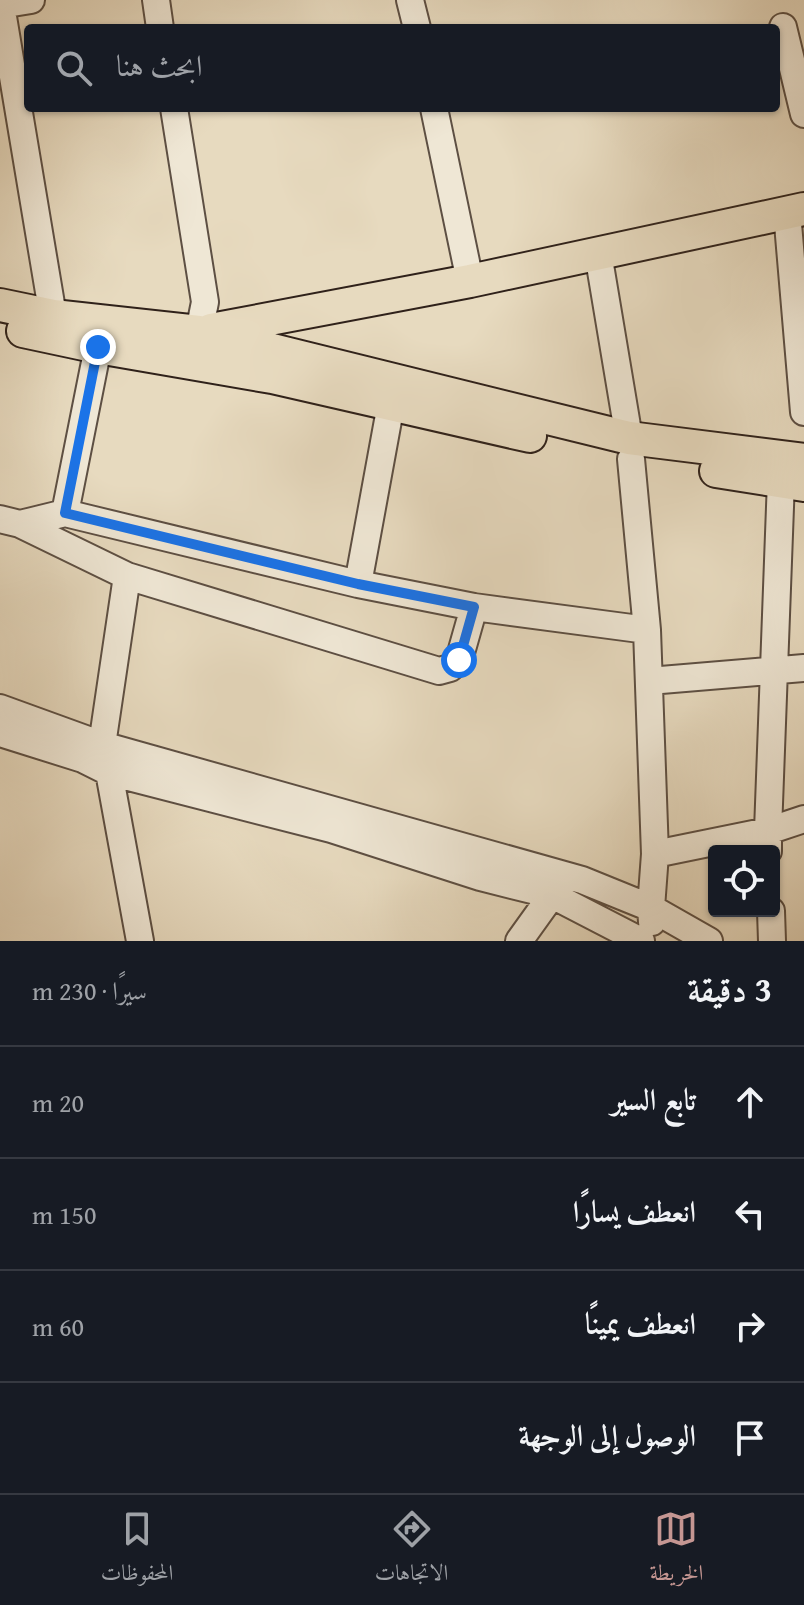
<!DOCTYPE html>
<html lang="ar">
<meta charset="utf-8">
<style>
:root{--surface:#171b24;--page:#20242c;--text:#f1f3f6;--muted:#9ea1a6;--line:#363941;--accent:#c59692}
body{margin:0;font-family:"Gentium Book Plus",Amiri,serif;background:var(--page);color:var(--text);direction:rtl}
.controls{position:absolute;right:24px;bottom:24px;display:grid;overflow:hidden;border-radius:8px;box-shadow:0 2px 6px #0004}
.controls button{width:72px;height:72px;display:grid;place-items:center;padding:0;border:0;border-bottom:2px solid var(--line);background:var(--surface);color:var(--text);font:40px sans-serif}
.stop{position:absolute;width:24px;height:24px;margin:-18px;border:6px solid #1a73e8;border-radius:50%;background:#fff}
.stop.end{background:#1a73e8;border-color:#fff;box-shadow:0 2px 8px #0008}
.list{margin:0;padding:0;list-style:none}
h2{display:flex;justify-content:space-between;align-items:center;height:104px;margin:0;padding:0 32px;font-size:34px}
h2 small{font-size:26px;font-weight:400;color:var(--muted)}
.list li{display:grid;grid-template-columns:52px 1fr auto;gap:24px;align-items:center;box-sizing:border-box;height:112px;padding:0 32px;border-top:2px solid var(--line)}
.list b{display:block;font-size:30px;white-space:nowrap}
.list em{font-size:26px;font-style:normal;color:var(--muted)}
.icon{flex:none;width:44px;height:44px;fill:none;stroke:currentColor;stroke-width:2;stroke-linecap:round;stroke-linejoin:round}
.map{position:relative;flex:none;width:804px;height:941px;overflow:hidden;direction:ltr}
.search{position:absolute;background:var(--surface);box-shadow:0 2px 6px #0004;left:24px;right:24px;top:24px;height:88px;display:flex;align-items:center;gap:20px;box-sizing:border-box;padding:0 28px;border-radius:8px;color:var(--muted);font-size:30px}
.sheet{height:552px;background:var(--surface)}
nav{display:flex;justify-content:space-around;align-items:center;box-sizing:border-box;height:112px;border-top:2px solid var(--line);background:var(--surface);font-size:22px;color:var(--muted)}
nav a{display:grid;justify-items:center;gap:4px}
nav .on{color:var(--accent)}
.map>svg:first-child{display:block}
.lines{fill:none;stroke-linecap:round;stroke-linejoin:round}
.minor-casing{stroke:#5d4f43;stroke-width:30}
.major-casing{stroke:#2f211a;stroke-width:36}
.minor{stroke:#efe7d5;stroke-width:26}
.major{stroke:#e7dabf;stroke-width:32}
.route{stroke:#1a73e8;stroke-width:10}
</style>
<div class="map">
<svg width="804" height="941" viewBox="0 0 804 941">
<rect width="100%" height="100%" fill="#e7dabf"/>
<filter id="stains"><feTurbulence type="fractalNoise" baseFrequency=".0025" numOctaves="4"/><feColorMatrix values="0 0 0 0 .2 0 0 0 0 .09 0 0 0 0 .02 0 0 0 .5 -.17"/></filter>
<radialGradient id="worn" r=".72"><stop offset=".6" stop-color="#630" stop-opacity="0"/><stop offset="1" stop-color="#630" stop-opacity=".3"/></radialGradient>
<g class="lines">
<g class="minor-casing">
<path id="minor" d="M156 0 160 28
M410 0 417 28
M0 5 31 0
M1 5 53 316
M783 27 804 114
M174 108 205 302 199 332
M434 108 470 281
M787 212 804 412
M598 253 629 438
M631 459 647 630 655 854 651 908 652 922
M65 513 98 347
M0 519 20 524 65 513 358 584 474 607 647 630
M20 524 127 576 439 671 450 668 459 660 474 607
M358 584 391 404
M649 681 804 668
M0 708 102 745 582 880 651 908 709 941
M0 733 83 759 109 772 331 829 480 877 552 895 641 941
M102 745 127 576
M109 772 140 941
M768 851V831L781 480
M655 854 768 831 804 819
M771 911 772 941
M519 941 552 895"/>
</g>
<g class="major-casing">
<path id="major" d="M0 305 53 316 199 332 629 438 804 460
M211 330 470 281 804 209
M23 331 98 347 272 377 530 436
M716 471 804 485"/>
</g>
<use href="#minor" class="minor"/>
<use href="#major" class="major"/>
</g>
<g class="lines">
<path class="route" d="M98 347 65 513 358 584 474 607 459 660"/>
</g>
<rect width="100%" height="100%" filter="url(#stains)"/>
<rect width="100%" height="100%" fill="url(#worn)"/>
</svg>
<div class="controls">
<button><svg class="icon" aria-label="locate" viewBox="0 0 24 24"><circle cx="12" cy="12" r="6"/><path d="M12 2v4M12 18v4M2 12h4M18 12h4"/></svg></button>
</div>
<div class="stop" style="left:459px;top:660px"></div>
<div class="stop end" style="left:98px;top:347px"></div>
<div class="search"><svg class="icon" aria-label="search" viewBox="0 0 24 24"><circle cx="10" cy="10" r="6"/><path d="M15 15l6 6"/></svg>ابحث هنا</div>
</div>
<section class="sheet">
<h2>3 دقيقة<small>سيرًا · 230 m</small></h2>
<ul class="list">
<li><svg class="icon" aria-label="ahead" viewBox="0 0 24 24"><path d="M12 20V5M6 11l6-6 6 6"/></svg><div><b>تابع السير</b></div><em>20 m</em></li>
<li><svg class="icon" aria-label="left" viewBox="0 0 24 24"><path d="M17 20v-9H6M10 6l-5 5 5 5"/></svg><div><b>انعطف يسارًا</b></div><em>150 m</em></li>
<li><svg class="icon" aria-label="right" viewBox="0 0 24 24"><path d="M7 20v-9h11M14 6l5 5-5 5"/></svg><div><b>انعطف يمينًا</b></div><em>60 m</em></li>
<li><svg class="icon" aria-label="arrive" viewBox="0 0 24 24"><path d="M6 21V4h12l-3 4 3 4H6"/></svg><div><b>الوصول إلى الوجهة</b></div></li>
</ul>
</section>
<nav>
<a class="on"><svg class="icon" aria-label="map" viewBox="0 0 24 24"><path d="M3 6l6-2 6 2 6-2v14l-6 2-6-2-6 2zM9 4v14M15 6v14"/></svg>الخريطة</a>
<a><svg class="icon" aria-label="directions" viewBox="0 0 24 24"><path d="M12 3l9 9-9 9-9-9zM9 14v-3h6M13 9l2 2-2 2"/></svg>الاتجاهات</a>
<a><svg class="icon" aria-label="saved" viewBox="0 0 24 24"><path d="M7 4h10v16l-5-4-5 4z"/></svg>المحفوظات</a>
</nav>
